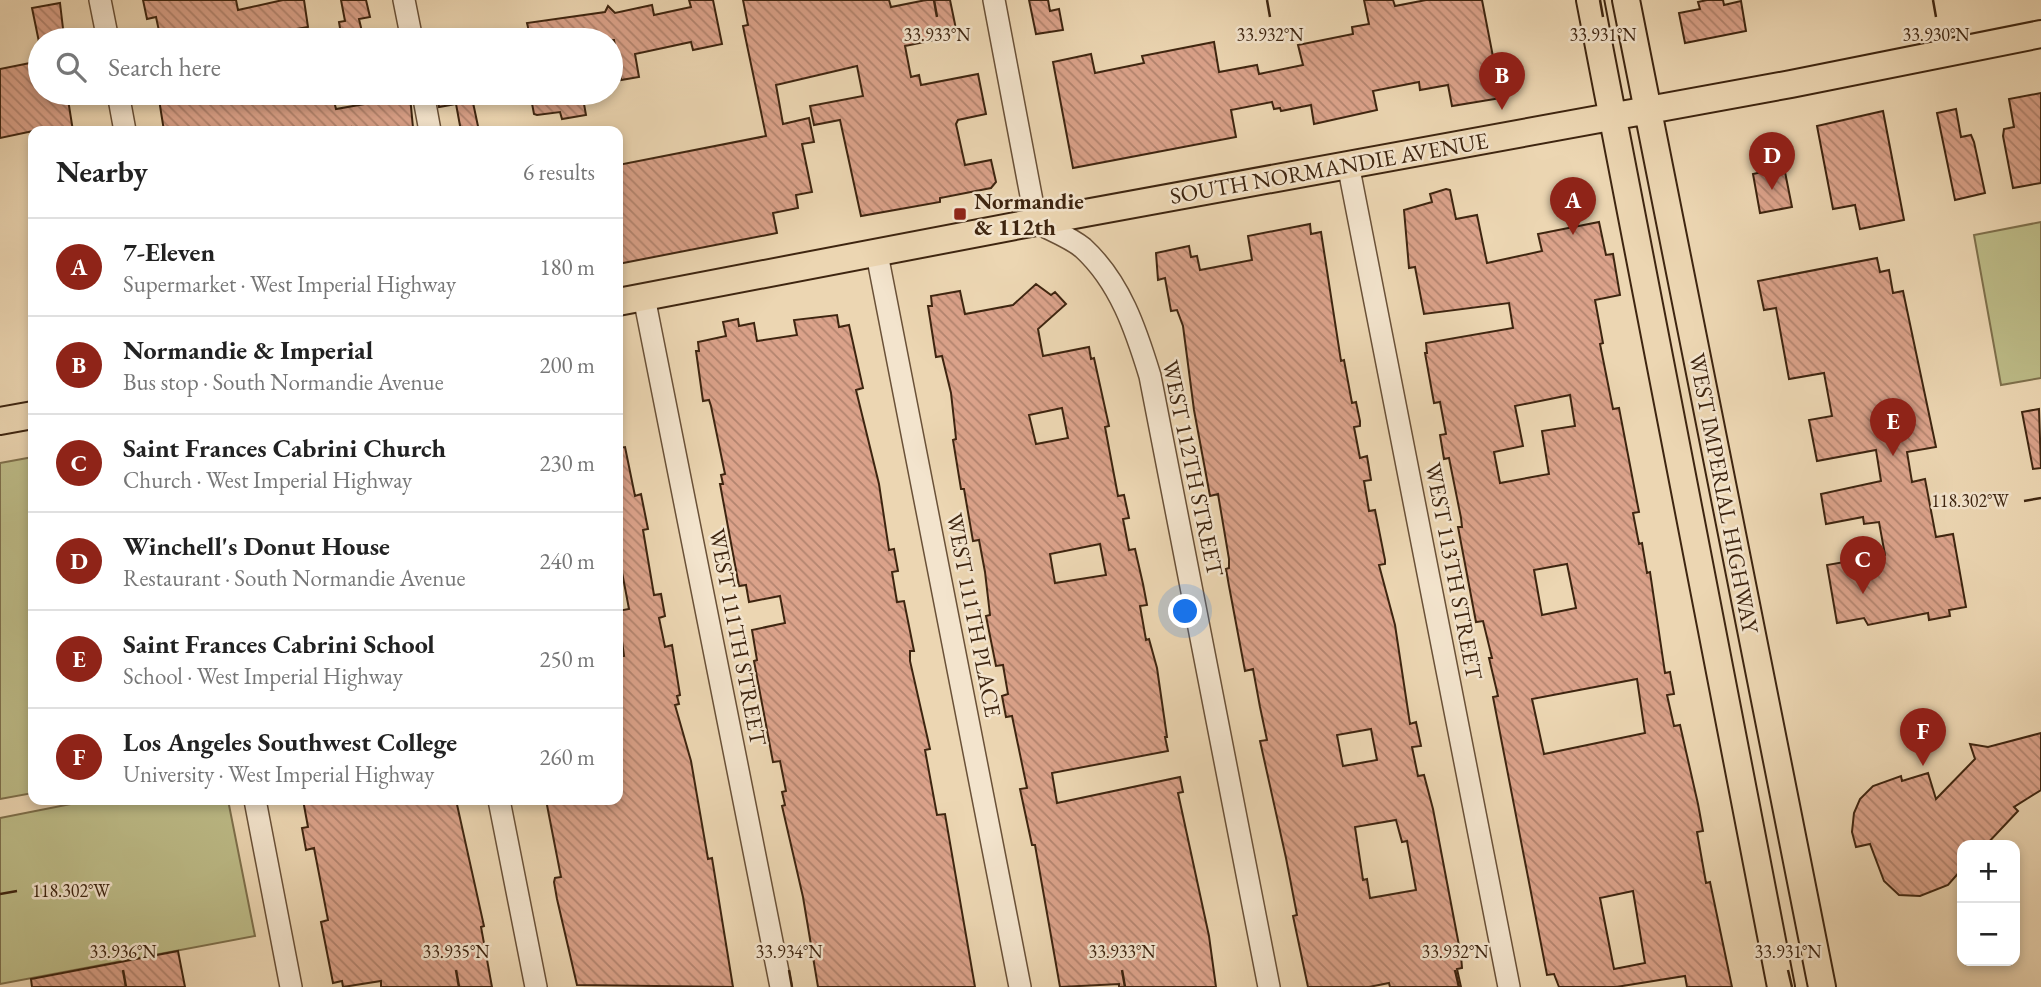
<!DOCTYPE html>
<meta charset="utf-8">
<style>
:root{--surface:#fff;--page:#f6f6f6;--text:#222;--muted:#767676;--line:#e0e0e0;--accent:#8f2418}
body{margin:0;font-family:"EB Garamond",serif;background:var(--page);color:var(--text)}
.controls{position:absolute;right:21px;bottom:21px;display:grid;overflow:hidden;border-radius:14px;box-shadow:0 4px 10px #0003}
.controls button{width:63px;height:63px;display:grid;place-items:center;padding:0;border:0;border-bottom:2px solid var(--line);background:var(--surface);color:var(--text);font:35px sans-serif}
.you{position:absolute;left:1186px;top:612px;width:24px;height:24px;margin:-18px;border:5px solid #fff;border-radius:50%;background:#1a73e8;box-shadow:0 0 0 10px #1a73e833}
.badge{display:grid;place-items:center;width:46px;height:46px;border-radius:50%;background:var(--accent);color:#fff;font-size:23px;font-weight:700}
.pin{position:absolute;translate:-50% -58px;filter:drop-shadow(0 2px 4px #0008)}
.pin::after{content:'';position:absolute;top:37px;width:24px;height:21px;background:inherit;clip-path:polygon(0 0,100% 0,50% 100%)}
.list{margin:0;padding:0;list-style:none}
h2{display:flex;justify-content:space-between;align-items:center;height:91px;margin:0;padding:0 28px;font-size:30px}
h2 small{font-size:23px;font-weight:400;color:var(--muted)}
.list li{display:grid;grid-template-columns:46px 1fr auto;gap:21px;align-items:center;box-sizing:border-box;height:98px;padding:0 28px;border-top:2px solid var(--line)}
.list b{display:block;font-size:26px;white-space:nowrap}
.list p{margin:0;font-size:23px;white-space:nowrap;color:var(--muted)}
.list em{font-size:23px;font-style:normal;color:var(--muted)}
.icon{flex:none;width:38px;height:38px;fill:none;stroke:currentColor;stroke-width:2;stroke-linecap:round;stroke-linejoin:round}
.map{position:relative;flex:none;width:2041px;height:987px;overflow:hidden}
.search{position:absolute;background:var(--surface);box-shadow:0 4px 10px #0003;left:28px;top:28px;width:595px;height:77px;display:flex;align-items:center;gap:18px;box-sizing:border-box;padding:0 24px;border-radius:38px;color:var(--muted);font-size:26px}
.panel{position:absolute;background:var(--surface);box-shadow:0 4px 10px #0003;left:28px;top:126px;width:595px;height:679px;border-radius:14px}
.map>svg:first-child{display:block}
.pitch{fill:#bdbc88;stroke:#7e704c;stroke-width:2}
.building{fill:url(#building-back-hatch);stroke:#3e2510;stroke-width:2;fill-rule:evenodd}
.lines{fill:none;stroke-linecap:round;stroke-linejoin:round}
.minor-casing{stroke:#6a5138;stroke-width:24}
.major-casing{stroke:#3e2510;stroke-width:30}
.minor{stroke:#f3e4cd;stroke-width:21}
.major{stroke:#ecd6b2;stroke-width:26}
.ticks{fill:none;stroke:#3e2510;stroke-width:2.5}
.poi-dot{fill:#8f2418;stroke:#f3e4cd;stroke-width:2.5}
.labels{text-anchor:middle;dominant-baseline:central;stroke-width:5;stroke-linejoin:round;paint-order:stroke}
.street-label{font-size:23px;fill:#3e2510;stroke:#f3e4cd}
.poi-label{font-size:23px;font-weight:bold;fill:#3e2510;stroke:#f3e4cd;text-anchor:start}
.ticks-label{font-size:18px;text-anchor:middle;fill:#3e2510;stroke:#f3e4cd;stroke-width:5;stroke-linejoin:round;paint-order:stroke}
</style>
<div class="map">
<svg width="2041" height="987" viewBox="0 0 2041 987">
<defs>
<pattern id="building-back-hatch" width="6" height="6" patternUnits="userSpaceOnUse" patternTransform="scale(1.75)"><rect width="6" height="6" fill="#dba28a"/><path d="M-1 5l2 2M0 0l6 6M5-1l2 2" fill="none" stroke="#b3846f"/></pattern>
</defs>
<rect width="100%" height="100%" fill="#ecd6b2"/>
<filter id="stains"><feTurbulence type="fractalNoise" baseFrequency=".00286" numOctaves="4"/><feColorMatrix values="0 0 0 0 .2 0 0 0 0 .09 0 0 0 0 .02 0 0 0 .5 -.17"/></filter>
<radialGradient id="worn" r=".72"><stop offset=".6" stop-color="#630" stop-opacity="0"/><stop offset="1" stop-color="#630" stop-opacity=".3"/></radialGradient>
<path class="pitch" d="M2041 222V378L2001 385 1974 235Z
M33 457V793L0 799V463Z
M91 800H228L255 936 0 984V818Z"/>
<path class="building" d="M143 0H236L238 10 283 0H304L308 27 267 34 268 40H161L156 17 147 19Z
M341 0H366L370 17 359 19 363 36 342 40 339 22 345 21Z
M689 0H713L722 44 693 50 691 42 635 54 639 77 621 80 614 40H531L527 23 605 12 608 6 615 13 652 5 654 15 691 7Z
M743 0H889L891 7 926 0H950L956 29 938 32 939 39 905 46 911 77 919 75 921 85 978 74 986 114 958 120 956 124 965 165 991 160 996 182 991 188 940 198V202L861 216 840 120 814 125 810 106 863 96 857 66 776 85 783 124 809 118 814 142 802 144 812 192 796 195 798 208 773 213 777 233 618 264V165L766 136 743 26 748 25Z
M1029 0H1048L1050 11 1059 9 1063 30 1036 34Z
M1364 0H1393L1395 6 1426 0H1482L1501 98 1452 106 1448 85 1420 90 1419 82 1373 91 1377 110 1314 124 1311 105 1281 111 1280 108 1274 109 1272 102 1231 110 1236 137 1073 168 1053 62 1091 54 1095 73 1144 63 1142 56 1214 42 1219 72 1257 65 1259 74 1303 65 1298 45 1353 34 1352 27 1369 24Z
M1707 0H1723L1724 5 1741 1 1746 31 1685 43 1679 13 1700 9 1698 2Z
M60 3 64 37 39 42 32 8Z
M40 61V93H67L73 131H33L0 138V69Z
M158 93H332L336 109 410 96 413 128 396 131H351V127L327 131H164Z
M436 93H471L479 131H461L456 104 439 107Z
M530 93H549L550 97 582 93 586 115 562 119 560 112 537 115 534 114Z
M2041 93V183L2013 188 2003 136 2004 129 2014 127 2009 99Z
M1956 109 1961 137 1971 135 1974 142 1985 193 1955 200 1937 113Z
M1883 111 1904 220 1860 229 1855 205 1833 209 1817 126Z
M1784 167 1792 207 1760 213 1753 174Z
M1446 189 1450 190 1456 219 1477 215 1487 263 1542 251 1538 234 1599 222 1606 255 1613 254 1620 295 1595 300 1603 343 1600 344 1613 409 1619 408 1639 512 1633 513 1639 544 1642 543 1647 573 1650 572 1665 673 1670 672 1674 694 1667 695 1674 726 1680 725 1698 804 1703 831 1697 832 1706 883 1710 882 1732 987H1687L1685 976 1616 987H1559L1554 974 1547 975 1493 697 1498 696 1489 658H1492L1483 621 1476 622 1458 527H1462L1461 518 1449 458 1444 459 1440 435 1446 434 1440 402 1434 403 1425 353H1427L1426 343 1513 328 1509 303 1424 314 1415 267 1409 268 1404 210 1432 202 1430 194ZM1570 395 1575 426 1542 431 1549 474 1500 483 1494 452 1523 446 1515 406ZM1567 564 1576 608 1542 615 1534 570ZM1637 679 1645 733 1544 754 1532 699ZM1633 891 1645 963 1614 969 1600 898Z
M1310 224 1311 234 1321 232 1341 361 1344 360 1352 403 1356 402 1360 421V426L1354 427 1360 458 1367 456 1371 480 1364 481 1369 511 1375 510 1385 560V564L1379 565 1395 625 1410 724 1416 722 1421 746 1412 747 1418 776 1424 775 1433 809 1461 956 1462 968 1457 969 1461 987H1390L1389 983 1369 987H1308L1293 916 1297 915 1286 858 1260 741 1267 740 1260 707 1253 669 1245 671 1229 586 1226 569 1229 568V559L1218 494 1210 496 1194 410 1183 326 1177 310 1171 311 1165 278 1158 280 1156 253 1189 246 1191 257 1197 256 1200 270 1252 260 1248 236ZM1371 729 1377 760 1343 766 1337 735ZM1396 820 1402 842 1407 841 1416 890 1370 898 1367 879 1363 880 1355 827Z
M1877 258 1880 272 1889 270 1893 293 1903 291 1936 447 1907 452 1912 482 1925 479 1936 537 1953 534 1966 607 1949 610 1950 616 1929 620 1928 613 1868 625 1864 618 1837 623 1827 565 1885 555 1879 522 1864 524 1863 517 1826 524 1821 494 1881 481 1876 450 1817 461 1809 420 1832 416 1824 373 1789 379 1776 308 1764 310 1758 281Z
M1036 284 1051 295 1055 292 1066 304 1038 329 1043 356 1089 347 1091 359 1094 358 1109 426 1105 427 1118 496 1124 495 1129 518 1123 519 1129 550 1135 549 1143 584 1147 605 1140 606 1146 640 1149 639 1157 668 1167 737H1165L1168 751 1052 773 1057 803 1180 777 1183 792 1178 793 1209 936 1216 987H1119V984L1060 987 1035 845H1032L1020 789 1027 788 1012 716 1006 717 1002 696 1008 694 1003 665 996 666 986 616 990 615 985 572 979 540 973 541 964 489H961L953 440 956 439 955 429 951 393 942 356 936 357 928 306H932L931 296 960 291 965 314 1013 305ZM1062 408 1068 438 1036 444 1029 415ZM1100 544 1106 575 1055 583 1050 554Z
M837 315 839 327 849 325 863 388 856 390 879 484 889 550 894 549 898 571 892 572 897 602 904 601 914 651H910V661L930 749 925 750 937 815 945 814 975 987H818L803 897 782 806 785 805 782 792 786 791 780 761 773 762 754 661 757 660 752 630 785 623 780 596 749 602 746 585 739 586 720 484H723L721 475 725 474 711 406 709 400 703 401 696 351H699L698 342 726 336 723 322 738 319 739 326 754 323 757 341 797 335 794 320Z
M2039 409 2041 468 2033 469 2022 412Z
M625 447 635 496 641 494 648 529 643 530 654 595 661 594 665 616 659 618 665 647 672 645 680 695 677 696 679 704 675 705 691 761 708 859 712 858 733 987 577 985 557 899 554 882 555 878 561 877 546 800H618V657L624 656 618 611 629 609 618 551V448Z
M2041 733V790L2014 807 2018 811 1986 845H1962V869L1948 885 1920 896 1899 895 1884 881 1870 844 1856 847 1852 832 1854 813 1860 799 1873 786 1901 776 1902 781 1928 773 1936 799 1975 759 1970 744 1988 747Z
M303 800H456L484 926 481 927 492 987H381V981L343 987 342 981 333 983 321 922 328 920 314 848 306 850 302 828 308 827Z
M178 951 185 987H32L31 979Z"/>
<g class="lines">
<g class="minor-casing">
<path id="minor" d="M100 0 108 40
M404 0 412 40
M994 0 1036 222C1050 230 1070 237 1083 248 1120 282 1136 330 1150 376L1269 987
M118 93 125 131
M423 93 430 131
M1348 164 1509 987
M877 254 1020 987
M644 297 781 987
M255 800 291 987
M499 800 536 987"/>
</g>
<g class="major-casing">
<path id="major" d="M1590 0 1781 987
M1626 0 1822 987
M618 302 1036 222 1791 84 2041 34
M0 421 33 415"/>
</g>
<use href="#minor" class="minor"/>
<use href="#major" class="major"/>
</g>
<path class="ticks" d="M934 0 937 17M1267 0 1270 17M1600 0 1603 17M1933 0 1936 17M2024 501 2041 498M0 894 17 891M123 970 126 987M456 970 459 987M789 970 792 987M1122 970 1125 987M1455 970 1459 987M1788 970 1792 987"/>
<rect class="poi-dot" x="953" y="207" width="14" height="14" rx="3.5"/>
<g class="labels">
<g class="street-label">
<text transform="translate(1329 168) rotate(-10)">SOUTH NORMANDIE AVENUE</text>
<text transform="translate(1193 468) rotate(78)">WEST 112TH STREET</text>
<text transform="translate(1724 493) rotate(79)">WEST IMPERIAL HIGHWAY</text>
<text transform="translate(1454 571) rotate(79)">WEST 113TH STREET</text>
<text transform="translate(974 615) rotate(79)">WEST 111TH PLACE</text>
<text transform="translate(738 637) rotate(79)">WEST 111TH STREET</text>
</g>
<g class="poi-label">
<text x="974" y="201">Normandie<tspan x="974" dy="26">&amp; 112th</tspan></text>
</g>
</g>
<g class="ticks-label">
<text x="1936" y="41">33.930°N</text>
<text x="937" y="41">33.933°N</text>
<text x="1270" y="41">33.932°N</text>
<text x="1603" y="41">33.931°N</text>
<text x="1970" y="507">118.302°W</text>
<text x="71" y="897">118.302°W</text>
<text x="123" y="958">33.936°N</text>
<text x="456" y="958">33.935°N</text>
<text x="789" y="958">33.934°N</text>
<text x="1122" y="958">33.933°N</text>
<text x="1455" y="958">33.932°N</text>
<text x="1788" y="958">33.931°N</text>
</g>
<rect width="100%" height="100%" filter="url(#stains)"/>
<rect width="100%" height="100%" fill="url(#worn)"/>
</svg>
<div class="controls">
<button>+</button>
<button>−</button>
</div>
<div class="you"></div>
<div class="pin badge" style="left:1573px;top:235px">A</div>
<div class="pin badge" style="left:1502px;top:110px">B</div>
<div class="pin badge" style="left:1863px;top:594px">C</div>
<div class="pin badge" style="left:1772px;top:190px">D</div>
<div class="pin badge" style="left:1893px;top:456px">E</div>
<div class="pin badge" style="left:1923px;top:766px">F</div>
<div class="search"><svg class="icon" aria-label="search" viewBox="0 0 24 24"><circle cx="10" cy="10" r="6"/><path d="M15 15l6 6"/></svg>Search here</div>
<section class="panel">
<h2>Nearby<small>6 results</small></h2>
<ul class="list">
<li><span class="badge">A</span><div><b>7-Eleven</b><p>Supermarket · West Imperial Highway</p></div><em>180 m</em></li>
<li><span class="badge">B</span><div><b>Normandie &amp; Imperial</b><p>Bus stop · South Normandie Avenue</p></div><em>200 m</em></li>
<li><span class="badge">C</span><div><b>Saint Frances Cabrini Church</b><p>Church · West Imperial Highway</p></div><em>230 m</em></li>
<li><span class="badge">D</span><div><b>Winchell's Donut House</b><p>Restaurant · South Normandie Avenue</p></div><em>240 m</em></li>
<li><span class="badge">E</span><div><b>Saint Frances Cabrini School</b><p>School · West Imperial Highway</p></div><em>250 m</em></li>
<li><span class="badge">F</span><div><b>Los Angeles Southwest College</b><p>University · West Imperial Highway</p></div><em>260 m</em></li>
</ul>
</section>
</div>
